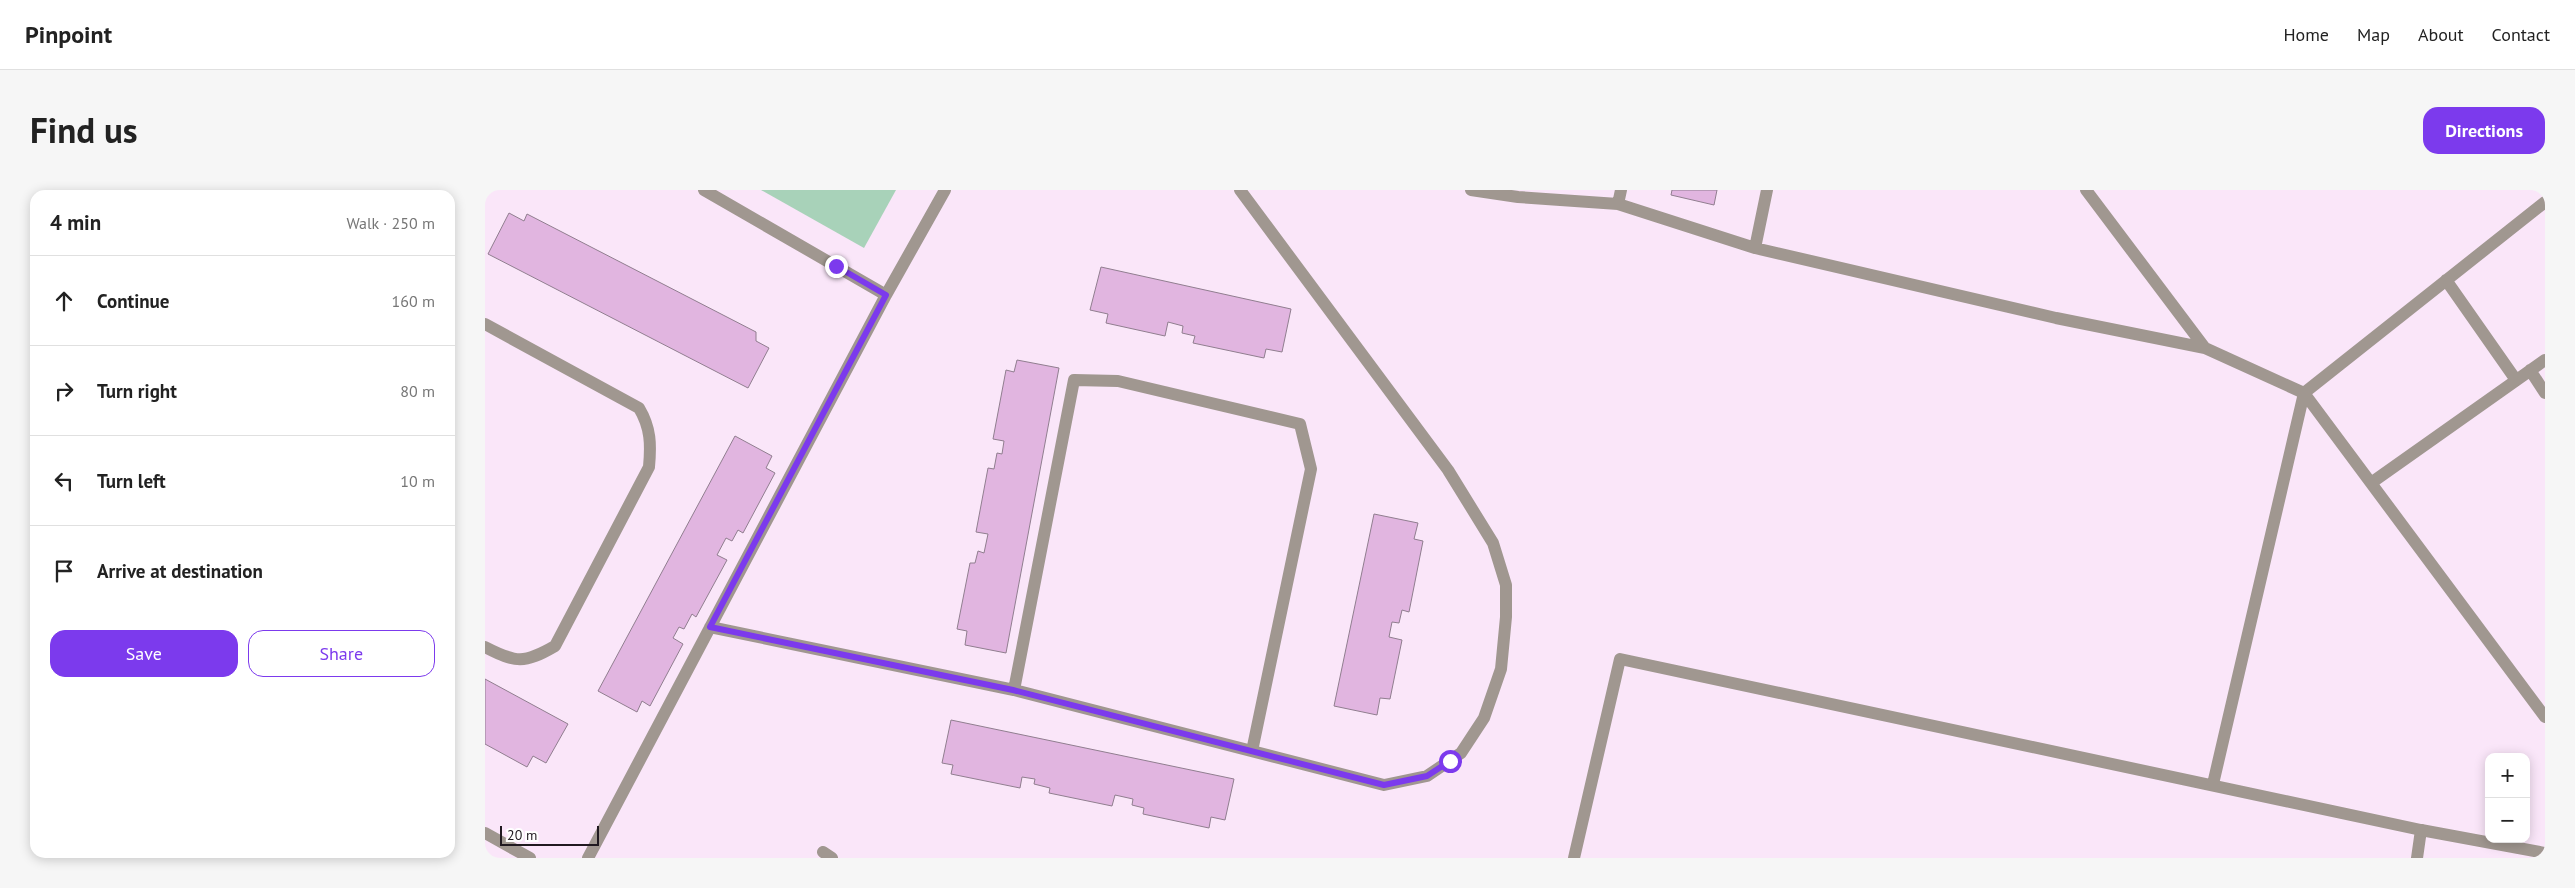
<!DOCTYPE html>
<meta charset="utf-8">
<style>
:root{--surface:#fff;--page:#f6f6f6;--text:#222;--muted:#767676;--line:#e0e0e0;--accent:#7c3aed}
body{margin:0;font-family:"PT Sans",sans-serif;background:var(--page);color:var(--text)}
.controls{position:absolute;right:15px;bottom:15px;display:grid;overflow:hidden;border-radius:10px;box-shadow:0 2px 12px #0003}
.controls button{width:45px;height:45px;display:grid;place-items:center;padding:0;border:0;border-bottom:1px solid var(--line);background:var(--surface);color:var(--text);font:25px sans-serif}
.scale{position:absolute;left:15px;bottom:12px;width:99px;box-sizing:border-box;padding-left:5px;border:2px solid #201920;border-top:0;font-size:14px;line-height:18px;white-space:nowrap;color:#201920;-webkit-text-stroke:4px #fff;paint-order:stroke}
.stop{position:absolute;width:15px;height:15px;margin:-11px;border:4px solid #7c3aed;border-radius:50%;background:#fff}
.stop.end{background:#7c3aed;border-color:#fff;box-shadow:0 1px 5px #0008}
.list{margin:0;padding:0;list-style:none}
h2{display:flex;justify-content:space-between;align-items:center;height:65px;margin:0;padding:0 20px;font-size:21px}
h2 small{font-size:16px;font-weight:400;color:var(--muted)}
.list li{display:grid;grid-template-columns:32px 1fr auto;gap:15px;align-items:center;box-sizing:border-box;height:90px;padding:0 20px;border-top:1px solid var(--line)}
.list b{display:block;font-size:19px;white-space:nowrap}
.list em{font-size:16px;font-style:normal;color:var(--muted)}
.actions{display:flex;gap:10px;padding:15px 20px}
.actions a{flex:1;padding:11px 0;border:1px solid var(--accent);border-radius:15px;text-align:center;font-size:18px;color:var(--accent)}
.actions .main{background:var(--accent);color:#fff}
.icon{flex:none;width:28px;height:28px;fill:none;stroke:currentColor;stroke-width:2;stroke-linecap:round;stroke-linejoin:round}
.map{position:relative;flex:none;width:2060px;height:668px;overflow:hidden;border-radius:15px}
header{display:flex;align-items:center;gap:30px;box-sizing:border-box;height:70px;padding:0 25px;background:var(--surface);border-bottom:1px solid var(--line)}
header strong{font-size:24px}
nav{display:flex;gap:28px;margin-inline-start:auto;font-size:18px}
.intro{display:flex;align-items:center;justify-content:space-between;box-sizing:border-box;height:120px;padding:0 30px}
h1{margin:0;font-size:35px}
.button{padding:12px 22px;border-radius:15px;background:var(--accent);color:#fff;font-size:18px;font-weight:700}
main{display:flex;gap:30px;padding:0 30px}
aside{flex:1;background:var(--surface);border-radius:15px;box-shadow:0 2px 12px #0003}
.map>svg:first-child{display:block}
.green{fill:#a8d2b9}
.building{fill:#e1b5e0;stroke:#907e8f}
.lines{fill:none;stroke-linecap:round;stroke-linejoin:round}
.lane{stroke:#a09790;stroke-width:12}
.street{stroke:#a09790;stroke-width:12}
.route{stroke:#7c3aed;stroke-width:6}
</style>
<header>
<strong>Pinpoint</strong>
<nav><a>Home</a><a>Map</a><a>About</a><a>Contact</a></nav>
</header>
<div class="intro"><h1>Find us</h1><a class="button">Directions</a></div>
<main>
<aside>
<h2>4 min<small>Walk · 250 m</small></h2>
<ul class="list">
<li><svg class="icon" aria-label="ahead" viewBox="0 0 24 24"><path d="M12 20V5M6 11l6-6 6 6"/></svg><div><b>Continue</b></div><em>160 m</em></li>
<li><svg class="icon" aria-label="right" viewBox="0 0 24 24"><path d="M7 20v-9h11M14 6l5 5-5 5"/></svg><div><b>Turn right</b></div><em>80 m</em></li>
<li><svg class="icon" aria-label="left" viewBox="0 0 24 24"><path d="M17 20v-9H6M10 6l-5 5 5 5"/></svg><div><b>Turn left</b></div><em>10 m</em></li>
<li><svg class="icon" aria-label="arrive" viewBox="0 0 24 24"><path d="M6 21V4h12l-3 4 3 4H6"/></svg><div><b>Arrive at destination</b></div></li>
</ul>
<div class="actions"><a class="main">Save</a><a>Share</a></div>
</aside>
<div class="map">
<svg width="2060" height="668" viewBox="0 0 2060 668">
<rect width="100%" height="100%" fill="#fae6f9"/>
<path class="green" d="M276 0H411L379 58Z"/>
<path class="building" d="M1187 0H1232L1229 15 1186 5Z
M24 23 39 31 42 24 271 142V151L284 158 263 198 3 64Z
M616 77 806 119 797 162 781 159 779 168 708 153 710 146 697 143 698 136 683 132 680 146 621 133 623 124 605 120Z
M532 170 574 178 521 463 480 455 482 441 472 439 485 373H490L493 361 499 363 503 344 491 342 503 278 509 279 512 263 517 264 519 251 508 249 521 180 529 182Z
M250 246 287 266 281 278 290 283 258 343 253 340 247 351 241 348 232 365 242 370 211 427 207 424 199 439 194 437 188 448 198 454 165 516 157 511 152 522 113 501Z
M889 324 933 333 929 349 938 351 924 422 917 420 914 433 907 432 904 447 917 450 905 509 895 508 892 525 849 516Z
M0 489 83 534 61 573 48 566 42 577 0 554Z
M466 530 749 589 740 630 726 627 724 638 658 624 659 618 647 615 648 609 630 605 627 616 564 603 565 598 549 594 550 589 537 587 535 598 466 584 468 575 457 573Z"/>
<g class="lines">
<path class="lane" d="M338 662 347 668
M1932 668 1936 640"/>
<path class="street" d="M219 0 401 105
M986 0 1033 7 1133 14 1270 58 1571 128 1720 158 1819 203 2060 527
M1601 0 1720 158
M1133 14 1136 0
M1270 58 1282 0
M1961 90 2031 190
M0 134 154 218C166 238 166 255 164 277L70 456C39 474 31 473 0 457
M2045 180 2060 203
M1886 293 2060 170
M225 437 529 500 899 595 942 586 976 563 999 528 1016 479 1021 427V395L1008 353 963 280 755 0
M529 500 589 190 633 191 815 234 826 279 767 561
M1728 594 1819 203 2060 12
M0 643 45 668
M103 668 401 105 460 0
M1089 668 1135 469 1936 640 2060 663"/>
</g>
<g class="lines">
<path class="route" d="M351 76 401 105 225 437 528 500 899 595 942 586 965 571"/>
</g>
</svg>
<div class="controls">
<button>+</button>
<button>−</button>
</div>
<div class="scale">20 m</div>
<div class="stop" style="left:965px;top:571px"></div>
<div class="stop end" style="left:351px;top:76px"></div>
</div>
</main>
